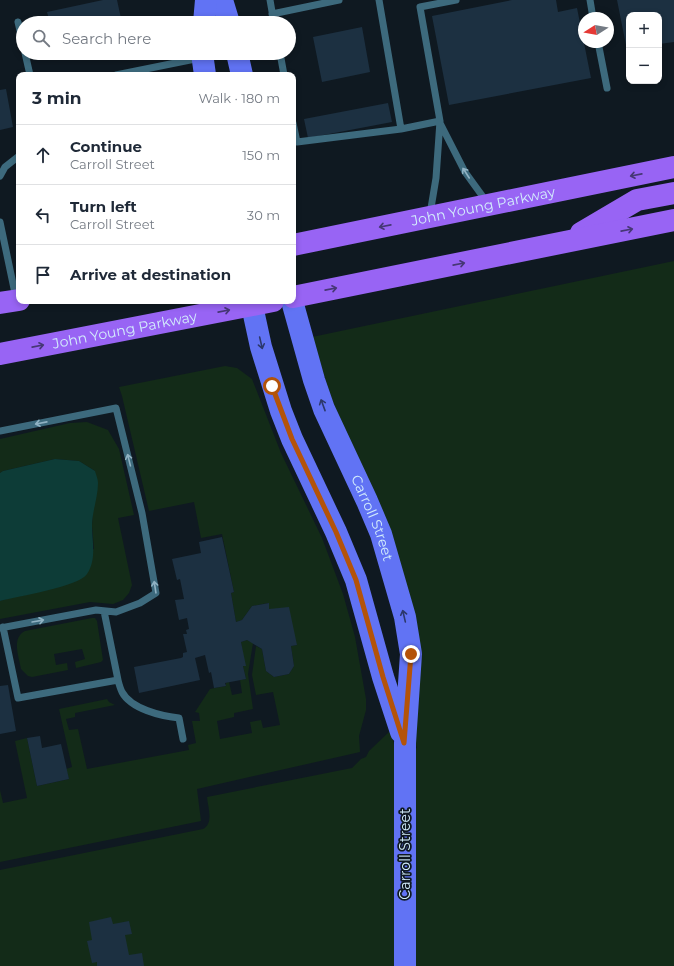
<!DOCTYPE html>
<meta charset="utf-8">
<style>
:root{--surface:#fff;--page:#f6f6f7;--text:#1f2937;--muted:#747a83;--line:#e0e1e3}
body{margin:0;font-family:Montserrat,sans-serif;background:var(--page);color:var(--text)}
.controls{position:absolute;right:12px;top:12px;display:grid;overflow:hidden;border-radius:8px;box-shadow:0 2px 6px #0003}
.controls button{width:36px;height:36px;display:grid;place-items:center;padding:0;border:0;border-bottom:1px solid var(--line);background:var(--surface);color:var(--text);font:20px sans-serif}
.compass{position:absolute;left:578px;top:12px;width:36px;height:36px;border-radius:50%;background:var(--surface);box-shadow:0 2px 6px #0003;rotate:259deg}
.stop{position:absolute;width:12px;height:12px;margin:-9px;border:3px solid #b45309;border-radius:50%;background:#fff}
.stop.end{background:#b45309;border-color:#fff;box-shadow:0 1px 4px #0008}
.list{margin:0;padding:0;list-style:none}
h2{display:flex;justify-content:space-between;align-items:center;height:52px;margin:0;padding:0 16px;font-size:17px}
h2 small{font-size:13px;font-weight:400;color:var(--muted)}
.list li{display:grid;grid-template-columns:26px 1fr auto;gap:12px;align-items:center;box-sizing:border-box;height:60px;padding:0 16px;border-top:1px solid var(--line)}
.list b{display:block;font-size:15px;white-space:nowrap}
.list p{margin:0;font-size:13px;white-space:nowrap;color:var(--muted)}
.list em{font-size:13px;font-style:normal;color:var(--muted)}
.icon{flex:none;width:22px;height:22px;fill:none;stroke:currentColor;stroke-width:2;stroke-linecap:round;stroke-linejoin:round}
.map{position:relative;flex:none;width:674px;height:966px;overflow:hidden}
.search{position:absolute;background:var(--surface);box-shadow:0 2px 6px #0003;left:16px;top:16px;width:280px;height:44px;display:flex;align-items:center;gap:10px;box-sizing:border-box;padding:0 14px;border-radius:22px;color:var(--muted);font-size:15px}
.panel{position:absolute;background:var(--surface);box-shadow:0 2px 6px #0003;left:16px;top:72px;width:280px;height:232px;border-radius:8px}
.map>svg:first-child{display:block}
.green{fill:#132b18}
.water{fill:#0d3c37}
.building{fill:#1c3041}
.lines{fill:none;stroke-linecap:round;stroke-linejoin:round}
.service{stroke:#3d6a7d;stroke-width:7}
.primary{stroke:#6173f4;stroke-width:22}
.trunk{stroke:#9864f4;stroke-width:22}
.oneway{stroke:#90b2c3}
.oneway2{stroke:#463775}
.oneway3{stroke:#2c386b}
.route{stroke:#b45309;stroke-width:5}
.labels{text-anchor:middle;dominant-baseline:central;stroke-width:3.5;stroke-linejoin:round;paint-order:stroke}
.street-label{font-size:14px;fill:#d3edfc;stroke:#0f1921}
</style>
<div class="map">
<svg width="674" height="966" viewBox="0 0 674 966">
<rect width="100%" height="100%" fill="#0f1921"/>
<path class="green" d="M674 261V966H415V749L417 748 415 741 421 653 334 406 312 337Z
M225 366 237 368 252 379 281 453 322 538 343 594 355 637 366 699V710L359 736 360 752 197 789 201 821 0 862V790L3 803 27 798 15 741 27 738 37 786 69 779 66 769 72 767 59 709 107 699 109 702 115 705 75 713V717L66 719 69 730 78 729 87 769 189 750 188 745 196 743 192 721H200L199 713 195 712 210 689 226 686V683L229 682 232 695 242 693 240 680 246 679 243 666H245L241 642 247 640 253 643 248 674 253 709 234 713V717L217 721 220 739 252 733 250 722 261 720 263 728 280 725 273 692 256 695 252 675 256 646 262 649 266 671 274 677 289 674 294 666 291 646 297 645 269 609 268 603 252 606 242 620 236 622 231 593 234 592 222 534 201 538 194 502 149 511 122 396 119 387Z
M87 422 108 430 119 449 134 515 118 518 132 585 129 593 123 600 113 604 90 602 0 619V601L13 597 94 549 92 526 95 471 79 461 55 459 3 471 0 473V439L70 423Z
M92 618H95L97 621 103 660 101 662 76 668 75 662 85 659 82 649 54 654 56 665 67 663 68 670 32 677 28 676 21 669C19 657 11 638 25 631Z
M390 731 394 744 395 966H0V870L203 829C214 823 208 808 207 797L352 768 361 759 366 757 369 751Z"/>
<path class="water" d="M55 459 79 461 95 471C96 475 98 479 98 483 98 497 92 512 92 526 92 541 97 559 87 574 78 587 18 596 0 601V473L3 471Z"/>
<path class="building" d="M103 0H117L122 23H50L47 12Z
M512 0H556L558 12 577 8 591 78 449 105 432 16Z
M617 0H674V42L659 44V15H629V50H627Z
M362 27 370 72 322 82 313 37Z
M6 89 13 127 0 130V90Z
M388 103 392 122 308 138 304 119Z
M222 537 234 592 231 593 236 622 242 620 252 606 269 603V609L289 607 297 645 291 646 294 666 289 674 274 677 266 671 262 649 247 640 241 642 246 666H243L246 679 225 683 226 686 214 688 211 672 209 673 205 655 195 658 200 680 139 693 134 667 181 658 183 657V653L187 652 183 634H187L186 630 189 629 187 618 179 620 175 600 184 599 180 579 177 580 172 559 201 553 199 542Z
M8 685 16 731 0 734V686Z
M40 736 42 748 61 744 69 779 37 786 27 738Z
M111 917 113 924 129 921 132 934 125 935 129 955 142 953 144 966H97V962L92 963 87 941 92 940 89 922Z"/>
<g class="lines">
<path class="service" d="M270 0 274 23
M379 0 401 129
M590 0 593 18
M272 14 339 0
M18 22 23 44
M598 42 607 88
M25 53 30 75
M280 53 284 75
M116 75 200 58
M293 123 297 142 401 129 440 121
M440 123 465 172 486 201
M0 176 5 167 19 156
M430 214 436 178 440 121 420 7 456 0
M0 222 16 298
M0 431 116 408 142 513 156 593 140 603 116 612 96 610 0 628
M104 611 118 680
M3 627 18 698 118 680C119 684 120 688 122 692 131 709 161 716 179 718L183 739"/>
<g class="primary">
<path d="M222 0 229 23"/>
<path d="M204 23 206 0"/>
<path d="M202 53 205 75"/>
<path d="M237 53 242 75"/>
<path d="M251 301 261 347 281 411 292 439 336 532 356 580 383 677 401 732"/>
<path id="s1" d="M292 301 314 380 324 409 367 501 381 534 405 617 411 654 405 743V966"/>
</g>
<g class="trunk">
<path d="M581 233 637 200 674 193"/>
<path id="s2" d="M293 245 674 167"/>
<path d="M293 297 674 220"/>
<path d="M0 303 19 300"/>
<path id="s3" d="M0 354 273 301"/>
</g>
</g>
<defs><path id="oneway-shaft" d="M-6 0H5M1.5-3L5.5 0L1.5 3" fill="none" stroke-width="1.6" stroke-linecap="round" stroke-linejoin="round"/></defs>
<g class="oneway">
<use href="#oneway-shaft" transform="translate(466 173) rotate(-123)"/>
<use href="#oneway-shaft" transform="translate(41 423) rotate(169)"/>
<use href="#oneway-shaft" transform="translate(129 460) rotate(-104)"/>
<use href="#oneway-shaft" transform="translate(155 587) rotate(-99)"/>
<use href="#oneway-shaft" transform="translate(38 621) rotate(-10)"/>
</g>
<g class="oneway2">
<use href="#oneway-shaft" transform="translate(636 175) rotate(169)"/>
<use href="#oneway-shaft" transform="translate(385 226) rotate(169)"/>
<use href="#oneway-shaft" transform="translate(627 230) rotate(-11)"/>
<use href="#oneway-shaft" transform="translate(459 264) rotate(-11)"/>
<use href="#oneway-shaft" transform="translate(331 289) rotate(-11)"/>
<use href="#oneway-shaft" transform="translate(224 311) rotate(-11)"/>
<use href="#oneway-shaft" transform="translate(38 346) rotate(-11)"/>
</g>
<g class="oneway3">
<use href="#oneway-shaft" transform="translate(261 343) rotate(77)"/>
<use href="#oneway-shaft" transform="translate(323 405) rotate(-110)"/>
<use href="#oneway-shaft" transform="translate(404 616) rotate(-103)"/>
</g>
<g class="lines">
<path class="route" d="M272 386 292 439 336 532 356 580 383 677 404 743 411 654"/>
</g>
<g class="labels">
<g class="street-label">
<text stroke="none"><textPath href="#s2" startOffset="194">John Young Parkway</textPath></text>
<text stroke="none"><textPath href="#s3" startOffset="127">John Young Parkway</textPath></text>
<text stroke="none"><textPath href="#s1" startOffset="232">Carroll Street</textPath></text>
<text transform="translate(405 854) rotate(-90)">Carroll Street</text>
</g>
</g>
</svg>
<div class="controls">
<button>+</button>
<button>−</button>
</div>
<svg class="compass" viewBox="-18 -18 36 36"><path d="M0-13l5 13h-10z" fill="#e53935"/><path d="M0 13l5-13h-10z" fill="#747a83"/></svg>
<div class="stop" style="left:272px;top:386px"></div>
<div class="stop end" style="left:411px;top:654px"></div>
<div class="search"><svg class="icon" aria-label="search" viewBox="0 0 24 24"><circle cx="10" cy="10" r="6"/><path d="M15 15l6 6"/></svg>Search here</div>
<section class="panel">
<h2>3 min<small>Walk · 180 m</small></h2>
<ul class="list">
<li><svg class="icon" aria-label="ahead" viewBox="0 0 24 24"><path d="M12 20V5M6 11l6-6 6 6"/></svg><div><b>Continue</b><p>Carroll Street</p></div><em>150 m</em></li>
<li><svg class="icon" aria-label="left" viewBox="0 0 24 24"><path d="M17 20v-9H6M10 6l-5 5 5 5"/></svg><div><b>Turn left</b><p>Carroll Street</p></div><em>30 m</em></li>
<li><svg class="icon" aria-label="arrive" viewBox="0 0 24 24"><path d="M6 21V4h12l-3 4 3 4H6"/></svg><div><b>Arrive at destination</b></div></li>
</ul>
</section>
</div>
